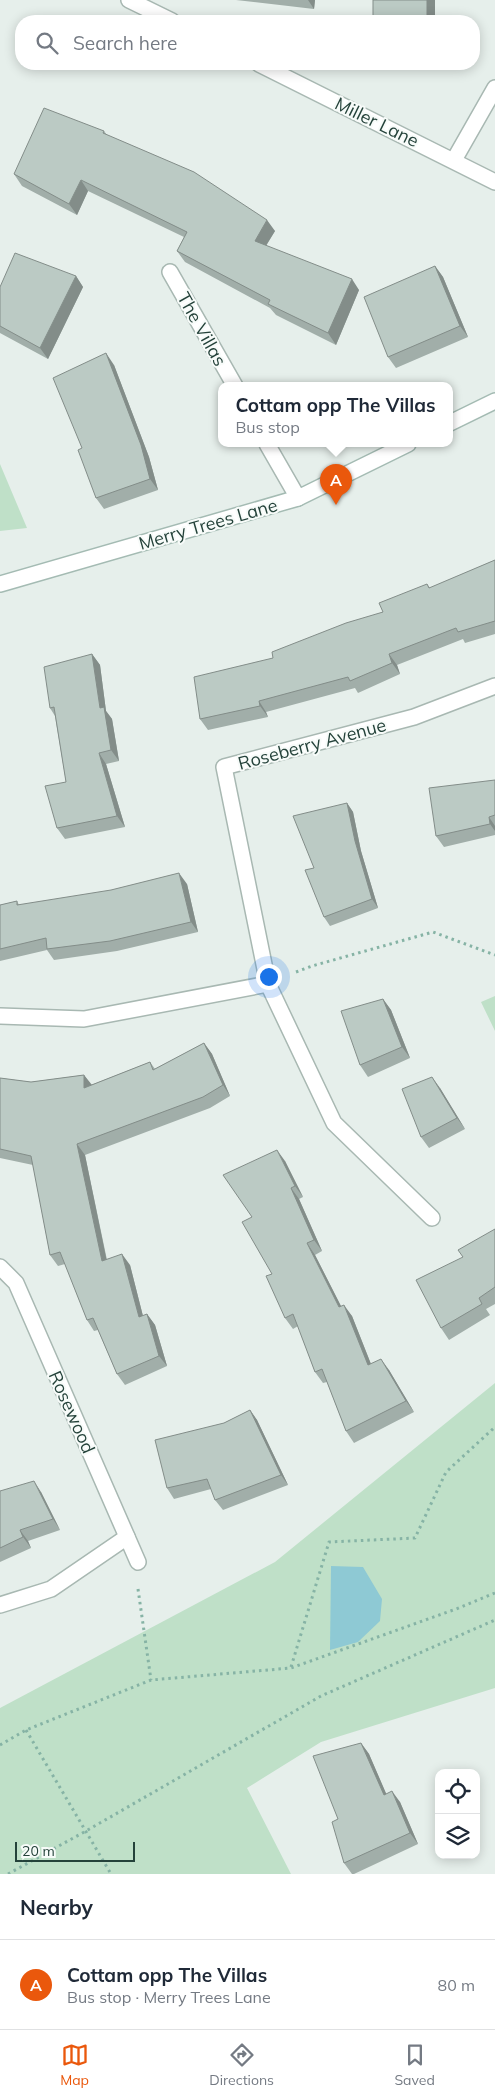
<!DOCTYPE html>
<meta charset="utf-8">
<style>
:root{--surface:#fff;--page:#f6f6f7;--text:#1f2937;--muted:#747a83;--line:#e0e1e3;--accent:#ea580c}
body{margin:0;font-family:Mulish,sans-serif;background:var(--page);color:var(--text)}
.controls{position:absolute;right:15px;bottom:15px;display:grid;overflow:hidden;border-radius:10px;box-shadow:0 2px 12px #0003}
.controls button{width:45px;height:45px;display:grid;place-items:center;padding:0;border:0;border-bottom:1px solid var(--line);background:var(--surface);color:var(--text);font:25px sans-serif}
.scale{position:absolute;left:15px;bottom:12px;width:120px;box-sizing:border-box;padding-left:5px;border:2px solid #24423a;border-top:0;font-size:14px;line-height:18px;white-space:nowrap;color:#24423a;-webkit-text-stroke:4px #f7fbf9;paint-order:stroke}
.you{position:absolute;left:268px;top:976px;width:18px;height:18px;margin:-12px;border:4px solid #fff;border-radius:50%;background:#1a73e8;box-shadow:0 0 0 8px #1a73e833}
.badge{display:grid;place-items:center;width:32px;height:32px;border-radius:50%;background:var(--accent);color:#fff;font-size:16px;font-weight:700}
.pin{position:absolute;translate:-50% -41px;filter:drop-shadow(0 1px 2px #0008)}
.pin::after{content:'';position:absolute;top:26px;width:18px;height:15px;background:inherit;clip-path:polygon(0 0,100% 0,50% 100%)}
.popup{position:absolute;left:218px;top:382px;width:235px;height:65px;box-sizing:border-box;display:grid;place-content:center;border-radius:10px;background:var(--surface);filter:drop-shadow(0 1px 4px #0005);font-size:16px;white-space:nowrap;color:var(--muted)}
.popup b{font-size:19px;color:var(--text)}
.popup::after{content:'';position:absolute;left:50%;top:100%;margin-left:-10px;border:10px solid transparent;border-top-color:var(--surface)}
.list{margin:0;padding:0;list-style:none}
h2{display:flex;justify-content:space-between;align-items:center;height:65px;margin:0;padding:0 20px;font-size:21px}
h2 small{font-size:16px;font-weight:400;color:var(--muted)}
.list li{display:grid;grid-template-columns:32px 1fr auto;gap:15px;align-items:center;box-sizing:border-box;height:90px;padding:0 20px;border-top:1px solid var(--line)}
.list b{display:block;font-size:19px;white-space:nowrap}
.list p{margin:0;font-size:16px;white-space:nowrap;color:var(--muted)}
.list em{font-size:16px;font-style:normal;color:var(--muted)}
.icon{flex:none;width:28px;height:28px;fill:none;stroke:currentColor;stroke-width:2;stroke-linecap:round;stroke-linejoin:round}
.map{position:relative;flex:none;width:495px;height:1874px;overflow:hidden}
.search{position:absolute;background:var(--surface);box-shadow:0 2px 12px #0003;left:15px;right:15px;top:15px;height:55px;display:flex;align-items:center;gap:12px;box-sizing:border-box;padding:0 18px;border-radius:20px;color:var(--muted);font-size:19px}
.sheet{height:155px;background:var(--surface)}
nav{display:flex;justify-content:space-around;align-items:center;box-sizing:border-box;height:70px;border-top:1px solid var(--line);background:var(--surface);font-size:14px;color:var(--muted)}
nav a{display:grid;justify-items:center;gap:2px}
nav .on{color:var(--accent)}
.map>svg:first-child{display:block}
.green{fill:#bfe0c8}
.water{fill:#8ec9d4}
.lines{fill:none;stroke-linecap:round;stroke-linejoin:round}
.lane-casing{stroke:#a8b8b2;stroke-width:18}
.street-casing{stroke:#a8b8b2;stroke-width:18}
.secondary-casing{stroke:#a4bbb3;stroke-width:18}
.path{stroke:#86b3a5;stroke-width:3;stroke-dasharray:2.5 4;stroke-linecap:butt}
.lane{stroke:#fff;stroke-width:15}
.street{stroke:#fff;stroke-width:15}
.secondary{stroke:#fff;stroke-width:15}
.wall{fill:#a1aea9}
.shaded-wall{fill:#838d89}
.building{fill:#bbcac4;stroke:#838d89}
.labels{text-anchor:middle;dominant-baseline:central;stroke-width:4;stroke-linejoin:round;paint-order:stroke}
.street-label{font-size:18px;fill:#24423a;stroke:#f7fbf9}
</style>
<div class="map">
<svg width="495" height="1874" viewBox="0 0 495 1874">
<rect width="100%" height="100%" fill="#e6efeb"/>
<path class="green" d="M0 464 27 528 0 531Z
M495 996V1031L481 1002Z
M495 1383V1688L321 1742 247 1788 291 1874H0V1708L275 1562Z"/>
<path class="water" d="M331 1566 363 1567 382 1599 380 1621 358 1642 330 1650Z"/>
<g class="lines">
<g class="lane-casing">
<path id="lane" d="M0 1605 51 1589 127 1537"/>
</g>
<g class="street-casing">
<path id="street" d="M129 0 172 21
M259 64 495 182
M454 160 495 88
M170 272 235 386
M267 444 298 498
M268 984 224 767 414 717 495 686
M0 1016 84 1019 268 984 334 1123 432 1218
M0 1267 16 1283 138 1562"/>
</g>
<g class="secondary-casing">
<path id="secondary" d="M450 423 495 401
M0 584 298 498 408 444"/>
</g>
<path class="path" d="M296 972 312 966 433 932 495 955
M138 1589 151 1680
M291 1667 329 1542 415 1538 446 1472 495 1427
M26 1730 111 1874
M0 1745 26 1730 151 1680 291 1668 456 1609 495 1593
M8 1874 86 1831 321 1696 495 1620"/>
<use href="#lane" class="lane"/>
<use href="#street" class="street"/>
<use href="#secondary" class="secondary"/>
</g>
<path class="wall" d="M236 0H315L314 9Z
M373 0H435V21H374L373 20Z
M104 131 107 135 275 231 266 246 359 290 336 345 276 315 270 308 185 262 177 251 184 237 88 191 77 215 22 186 14 174Z
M435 266 443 277 468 337 396 368 388 357Z
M76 276 83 287 48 359 0 333V287Z
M114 365 149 457 158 490 104 509 96 498 82 448Z
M495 560V634L465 643 463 639 397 665 400 674 358 693 355 688 266 712 268 717 208 730 200 719 273 658 383 612 427 584 430 588Z
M92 654 100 665 106 711 112 719 119 761 106 764 125 827 65 839 57 828 66 782 55 716 50 708Z
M495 780V835L444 847 436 836Z
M347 803 353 812 361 851 378 908 330 926 324 917 314 868Z
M187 884 198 932 117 951 54 960 47 950 0 961V905L17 901 19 905Z
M383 999 391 1010 410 1058 368 1077 360 1065Z
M204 1043 212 1054 230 1096 210 1108 85 1155 107 1260 130 1265 143 1316 147 1314 155 1325 167 1366 125 1385 117 1374 98 1330 94 1331 87 1320 65 1264 58 1266 50 1255 33 1165 0 1158V1078L31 1082 84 1075 91 1085 150 1062 155 1069Z
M440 1088 465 1129 429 1148 421 1137Z
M285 1161 303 1197 299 1199 322 1251 315 1255 341 1306 352 1316 371 1364 389 1370 414 1412 354 1443 346 1431 327 1382 323 1383 315 1372 298 1326 293 1329 285 1318 272 1274 252 1217Z
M495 1229V1304L486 1309 490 1315 449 1340 441 1328 463 1257Z
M250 1410 257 1420 288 1485 223 1510 215 1500 211 1489 174 1499 167 1488 224 1423Z
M0 1491 41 1492 60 1530 28 1541 31 1548 0 1562Z
M361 1743 369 1754 386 1794 400 1802 418 1844 354 1874H352L344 1863 338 1819Z"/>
<path class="shaded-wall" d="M308 0H315L314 9Z
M427 0H435V21H428L427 20Z
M81 180 88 191 77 215 69 204Z
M267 220 275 231 262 252 255 241Z
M435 266 443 277 468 337 460 326Z
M76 276 83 287 48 359 40 348Z
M352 279 359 290 336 345 328 333Z
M106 353 114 365 149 457 158 490 150 479Z
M92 654 100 665 106 711 112 719 119 761 111 750 100 708Z
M389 654 397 665 400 674 392 663Z
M259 701 266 712 268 717 260 706Z
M99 753 106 764 125 827 117 816Z
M347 803 353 812 361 851 378 908 372 899 355 841Z
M489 817 495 826V831L490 824Z
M179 873 187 884 198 932 191 922Z
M383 999 391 1010 410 1058 402 1047Z
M204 1043 212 1054 230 1096 223 1085Z
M84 1075 92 1085 84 1088Z
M432 1077 440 1088 465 1129 457 1118Z
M77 1144 85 1155 109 1272 102 1261Z
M277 1150 285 1161 303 1197 295 1186Z
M291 1188 299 1199 322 1251 314 1240Z
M307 1243 315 1255 347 1318 339 1307Z
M122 1254 130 1265 146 1328 139 1317Z
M344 1305 352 1316 376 1377 368 1365Z
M147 1314 155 1325 167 1366 159 1356Z
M381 1359 389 1370 414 1412 406 1401Z
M250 1410 257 1420 288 1485 281 1475Z
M34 1481 41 1492 60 1530 53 1519Z
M20 1530 28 1541 31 1548 23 1537Z
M361 1743 369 1754 392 1807 384 1795Z
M392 1791 400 1802 418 1844 410 1833Z"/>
<path class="building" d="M373 0H427V20H373Z
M44 108 104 131 103 133 194 172 267 220 255 241 352 279 328 333 268 304 270 300 177 251 187 232 81 180 69 204 14 174Z
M15 253 76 276 40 348 0 326V287Z
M435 266 460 326 388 357 364 297Z
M106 353 141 445 150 479 96 498 78 450 82 448 53 378Z
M495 560V621L458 632 456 628 389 654 392 663 350 681 348 677 259 701 260 706 200 719 194 677 273 658 272 652 346 623 383 612 379 603 427 584 429 588Z
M92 654 100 708 104 707 111 750 99 753 117 816 57 828 45 786 66 782 54 707 50 708 44 667Z
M495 780V815L489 817 490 824 436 836 429 788Z
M347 803 355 841 372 899 324 917 305 870 314 868 293 816Z
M179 873 191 922 110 941 47 949 46 938 0 949V905L17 901V905L111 890Z
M383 999 402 1047 360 1065 341 1011Z
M204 1043 223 1085 203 1097 77 1144 102 1261 122 1254 139 1317 147 1314 159 1356 117 1374 93 1318 87 1320 60 1252 50 1255 31 1156 0 1149V1078L31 1082 84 1075V1088L150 1062 153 1070Z
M432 1077 457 1118 421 1137 402 1089Z
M277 1150 295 1186 291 1188 314 1240 307 1243 339 1307 344 1305 368 1365 381 1359 406 1401 346 1431 322 1369 315 1372 293 1314 285 1318 266 1276 272 1274 242 1222 252 1217 223 1175Z
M495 1229V1287L479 1298 482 1304 441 1328 416 1280 463 1257 458 1250Z
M250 1410 281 1475 215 1500 207 1479 167 1488 155 1440 224 1423Z
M34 1481 53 1519 20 1530 23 1537 0 1548V1491Z
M361 1743 384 1795 392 1791 410 1833 344 1863 332 1822 338 1819 313 1756Z"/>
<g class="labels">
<g class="street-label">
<text transform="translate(377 122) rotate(26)">Miller Lane</text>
<text transform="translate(202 329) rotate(61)">The Villas</text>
<text transform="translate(208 524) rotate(-16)">Merry Trees Lane</text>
<text transform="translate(312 744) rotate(-15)">Roseberry Avenue</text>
<text transform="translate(72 1412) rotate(66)">Rosewood</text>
</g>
</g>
</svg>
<div class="controls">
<button><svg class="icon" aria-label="locate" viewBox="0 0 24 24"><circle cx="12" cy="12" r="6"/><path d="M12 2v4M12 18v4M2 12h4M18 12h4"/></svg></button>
<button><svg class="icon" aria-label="layers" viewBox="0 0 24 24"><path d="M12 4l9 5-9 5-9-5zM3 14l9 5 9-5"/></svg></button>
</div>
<div class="scale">20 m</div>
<div class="you"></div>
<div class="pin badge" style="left:336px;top:505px">A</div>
<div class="popup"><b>Cottam opp The Villas</b>Bus stop</div>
<div class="search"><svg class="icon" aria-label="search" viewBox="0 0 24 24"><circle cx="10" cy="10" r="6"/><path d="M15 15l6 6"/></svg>Search here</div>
</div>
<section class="sheet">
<h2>Nearby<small></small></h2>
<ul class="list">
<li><span class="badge">A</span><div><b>Cottam opp The Villas</b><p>Bus stop · Merry Trees Lane</p></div><em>80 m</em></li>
</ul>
</section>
<nav>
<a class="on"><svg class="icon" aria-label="map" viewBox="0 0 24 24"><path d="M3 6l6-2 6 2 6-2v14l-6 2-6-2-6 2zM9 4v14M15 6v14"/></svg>Map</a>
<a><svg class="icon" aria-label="directions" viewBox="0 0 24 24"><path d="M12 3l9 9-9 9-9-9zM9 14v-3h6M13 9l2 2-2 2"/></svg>Directions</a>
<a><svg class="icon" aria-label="saved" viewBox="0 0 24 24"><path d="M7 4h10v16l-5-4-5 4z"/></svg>Saved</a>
</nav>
